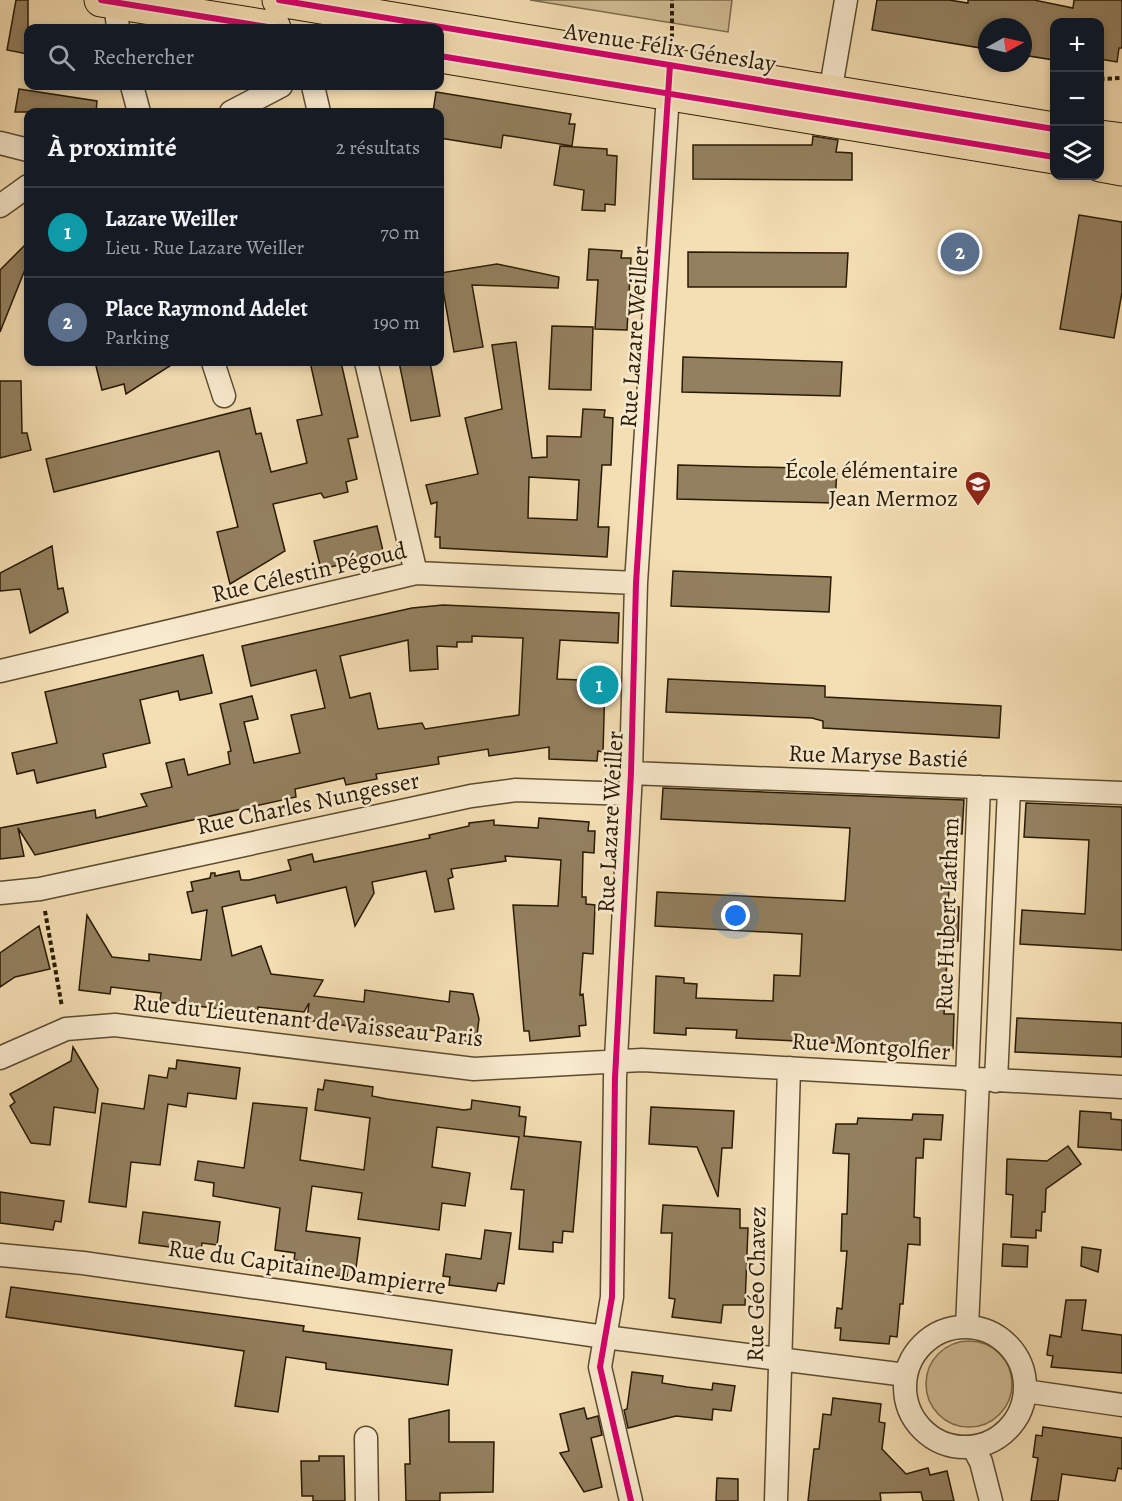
<!DOCTYPE html>
<html lang="fr">
<meta charset="utf-8">
<style>
:root{--surface:#171b24;--page:#20242c;--text:#f1f3f6;--muted:#9ea1a6;--line:#363941;--accent:#0f766e}
body{margin:0;font-family:Alegreya,serif;background:var(--page);color:var(--text)}
.controls{position:absolute;right:18px;top:18px;display:grid;overflow:hidden;border-radius:12px;box-shadow:0 3px 9px #0003}
.controls button{width:54px;height:54px;display:grid;place-items:center;padding:0;border:0;border-bottom:2px solid var(--line);background:var(--surface);color:var(--text);font:30px sans-serif}
.compass{position:absolute;left:978px;top:18px;width:54px;height:54px;border-radius:50%;background:var(--surface);box-shadow:0 3px 9px #0003;rotate:82deg}
.you{position:absolute;left:736px;top:916px;width:21px;height:21px;margin:-15px;border:4px solid #fff;border-radius:50%;background:#1a73e8;box-shadow:0 0 0 9px #1a73e833}
.badge{display:grid;place-items:center;width:39px;height:39px;border-radius:50%;background:var(--accent);color:#fff;font-size:20px;font-weight:700}
.pin{position:absolute;translate:-50% -50%;border:3px solid #fff;box-shadow:0 2px 6px #0006}
.list{margin:0;padding:0;list-style:none}
h2{display:flex;justify-content:space-between;align-items:center;height:78px;margin:0;padding:0 24px;font-size:26px}
h2 small{font-size:20px;font-weight:400;color:var(--muted)}
.list li{display:grid;grid-template-columns:39px 1fr auto;gap:18px;align-items:center;box-sizing:border-box;height:90px;padding:0 24px;border-top:2px solid var(--line)}
.list b{display:block;font-size:22px;white-space:nowrap}
.list p{margin:0;font-size:20px;white-space:nowrap;color:var(--muted)}
.list em{font-size:20px;font-style:normal;color:var(--muted)}
.icon{flex:none;width:33px;height:33px;fill:none;stroke:currentColor;stroke-width:2;stroke-linecap:round;stroke-linejoin:round}
.map{position:relative;flex:none;width:1122px;height:1501px;overflow:hidden}
.search{position:absolute;background:var(--surface);box-shadow:0 3px 9px #0003;left:24px;top:24px;width:420px;height:66px;display:flex;align-items:center;gap:15px;box-sizing:border-box;padding:0 21px;border-radius:12px;color:var(--muted);font-size:22px}
.panel{position:absolute;background:var(--surface);box-shadow:0 3px 9px #0003;left:24px;top:108px;width:420px;height:258px;border-radius:12px}
.map>svg:first-child{display:block}
.green{fill:#d1bd95;stroke:#7d6c4c;stroke-width:1.5}
.building{fill:#93805f;stroke:#291a03;stroke-width:1.5;fill-rule:evenodd}
.lines{fill:none;stroke-linecap:round;stroke-linejoin:round}
.minor-casing{stroke:#5c4b2f;stroke-width:25}
.primary-casing{stroke:#291a03;stroke-width:35}
.path{stroke:#291a03;stroke-width:4;stroke-dasharray:4.5 3;stroke-linecap:butt}
.minor{stroke:#f8eace;stroke-width:22}
.primary{stroke:#f4deb3;stroke-width:33}
.cycleway-casing{stroke:#f8eace;stroke-width:10}
.cycleway{stroke:#d6006c;stroke-width:6}
.labels{text-anchor:middle;dominant-baseline:central;stroke-width:5;stroke-linejoin:round;paint-order:stroke}
.street-label{font-size:24px;fill:#291a03;stroke:#f8eace}
.poi-label{font-size:24px;fill:#291a03;stroke:#f8eace;text-anchor:end}
</style>
<div class="map">
<svg width="1122" height="1501" viewBox="0 0 1122 1501">
<rect width="100%" height="100%" fill="#f4deb3"/>
<filter id="stains"><feTurbulence type="fractalNoise" baseFrequency=".00333" numOctaves="4"/><feColorMatrix values="0 0 0 0 .2 0 0 0 0 .09 0 0 0 0 .02 0 0 0 .5 -.17"/></filter>
<radialGradient id="worn" r=".72"><stop offset=".6" stop-color="#630" stop-opacity="0"/><stop offset="1" stop-color="#630" stop-opacity=".3"/></radialGradient>
<path class="green" d="M530 0H732L728 32Z
M926 1384a43 43 0 1 1 86 0a43 43 0 1 1-86 0Z"/>
<path class="building" d="M16 0H28V54L7 50Z
M877 0H949L968 3V0H1034L1073 8 1074 0H1122V48H1119L1117 62 1100 59V22H1054V60L1023 55V27H987V49L872 30Z
M19 89 97 101 96 112H15Z
M436 92 571 114 569 124H575L572 146 503 135 501 148 440 138V112H433Z
M813 136 838 140 836 152 852 153V180L693 179V145H812Z
M560 146 607 149V155L617 156 615 205 605 204V211L582 210 584 190 554 185Z
M1079 215 1122 222V292L1114 338 1060 329Z
M28 242V262L0 332V270Z
M589 249 622 251 621 258H631L627 330 595 329 598 280H587Z
M688 252 848 253 846 287H688Z
M497 264 559 277 558 288 472 285 483 347 454 352 440 273Z
M552 326 593 327 591 390 549 389Z
M516 342 532 458 547 457V436L581 437 583 409 605 410 604 417 613 418 611 465H602L598 527H609L607 557 440 548V537H435L437 502 431 504 426 485 478 474 465 418 502 409 492 345ZM529 477 579 480 577 520 528 518Z
M683 357 842 362 840 396 682 392Z
M95 362H176L126 394 124 384 102 390Z
M310 362H341L358 437 348 439 357 479 346 482 348 492 324 498 321 493 273 504 285 551 230 584 217 532 238 527 219 451 54 492 46 459 250 408 256 434 261 433 271 472 307 463 297 420 322 415Z
M399 362H430L440 416 411 421Z
M0 381H21L22 433H27L31 450 0 458Z
M678 465 837 469 835 503 677 499Z
M377 526 384 555 321 569 314 541Z
M52 546 58 589 63 588 68 612 30 633 20 589 0 591V573Z
M673 571 831 577 829 612 671 606Z
M443 605 619 613 618 643 560 640 557 679 605 681 603 752 598 751 597 761 549 759V747L489 756 488 749 438 757 439 764 376 774 377 779 346 785 344 778 295 789 296 797 35 855 18 828 24 856 0 859V828L95 810 96 818 147 806 141 794 172 787 166 763 184 759 188 775 230 764 228 752 231 751 220 704 252 696 258 719 244 722 254 763 300 753 291 715 325 708 316 670 251 686 242 646 412 608ZM472 636 523 638 519 715 425 729 422 723 378 729 370 693 350 698 340 656 408 640 410 671 438 669 437 646 457 647V642H472Z
M203 655 212 693 180 700 178 691 140 700 150 743 103 754 106 767 37 783 34 770 17 774 12 753 57 743 45 692Z
M668 679 825 686V697L1001 706 999 738 823 728V721L812 718 666 712Z
M663 788 964 800 962 834 952 833 948 906 959 907 958 941H948L944 1014H954L953 1049 736 1038 737 1030 686 1028V1035L654 1033 656 976 684 978V983L697 984 696 998 773 1001 774 975 800 976 802 934 655 926 657 892 845 901 850 828 661 819Z
M1026 803 1122 807V950L1020 944 1022 910 1085 914 1089 840 1024 837Z
M539 818 589 822 588 831H595L594 853 583 852 582 897H586V904L595 905 593 954 583 953 580 995 583 994 586 1025 579 1026 580 1036 530 1041 529 1031H524L513 905 558 906 561 860 505 856 506 861 451 869 453 877 448 879 454 909 435 912 426 871 372 882 374 893 355 926 346 887 277 903 275 895 222 907 232 956 261 946 271 974 323 980 314 996 364 1002 365 990 449 1002 450 991 473 994 479 1019 476 1043 455 1040 456 1034 405 1026 404 1034 307 1020 309 1003 304 1012 258 1007 257 1014 160 1001 161 993 111 987 110 994 79 990 87 915 112 957 149 961V954L201 960 207 910 192 913 187 892 193 891 191 882 210 878 211 873H215V876L239 871 241 880H249L291 870 288 860 312 854 314 862 430 838 429 835 469 826V823L494 820V825L538 828Z
M39 926 50 969 15 977 0 987V953Z
M1017 1018 1122 1023V1057L1015 1052Z
M73 1047 98 1089 95 1113 54 1107 50 1145 31 1143 10 1106 15 1102 10 1094 71 1061Z
M177 1060 240 1068 236 1099 188 1093 186 1107 168 1104 160 1165 131 1162 126 1207 89 1202 102 1103 144 1109 149 1075 167 1078 169 1068 176 1069Z
M325 1080 373 1087 372 1096 387 1099 464 1110 471 1109 472 1100 520 1107 519 1116 526 1117 524 1136 581 1142 573 1232 563 1231 562 1243 553 1242V1252L519 1249 524 1190 511 1189 519 1137 437 1127 432 1167 470 1173 465 1206 442 1203 439 1230 358 1219 362 1193 312 1186 306 1231 360 1238 356 1268H348L347 1277 300 1270 301 1261 294 1260 295 1253 275 1250 280 1208 213 1196 214 1183 195 1180 198 1161 244 1168 253 1103 307 1108 300 1160 364 1170 370 1118 315 1110 318 1089 323 1090Z
M651 1107 734 1111 732 1148H722L718 1197 697 1147 649 1144Z
M1080 1111 1111 1113V1119L1122 1120V1150L1078 1147Z
M913 1114 943 1115 941 1140 924 1139 923 1158H916L914 1217 920 1218V1245L908 1244 903 1304H900L897 1337 890 1336 889 1344 840 1340 841 1328H835L837 1308 842 1309 847 1251H841L842 1214H847L849 1154 833 1153 836 1124H857L858 1118 912 1120Z
M1068 1146 1081 1164 1046 1189 1045 1212H1042L1041 1231 1036 1230V1238L1011 1237 1013 1195 1006 1194 1007 1159 1047 1161Z
M0 1192 64 1201 61 1222 55 1221 53 1230 0 1223Z
M663 1205 740 1209V1228H748L745 1305H723L721 1323 672 1317 675 1299 669 1298 672 1233H661Z
M143 1212 220 1222 217 1245 202 1243 201 1251 139 1243Z
M485 1230 511 1233 504 1284 498 1283 496 1291 449 1285 450 1277 443 1276 446 1254 481 1259Z
M1003 1244 1028 1246 1027 1267 1002 1266Z
M1082 1247 1101 1250 1098 1272 1081 1266Z
M11 1287 304 1326 303 1331 452 1350 448 1385 326 1369V1363L286 1357 278 1412 235 1406 244 1351 6 1317Z
M1066 1300H1086L1082 1330 1122 1335V1373L1051 1367 1053 1356 1047 1355 1050 1335 1061 1337Z
M632 1372 663 1376 662 1383 687 1387 712 1390 713 1383 735 1386 731 1411 713 1409 712 1420 676 1416 628 1428 624 1410 627 1409Z
M833 1398 881 1404 879 1422 885 1423 882 1449 906 1474 928 1468 930 1475 947 1471 954 1501H923L921 1492 880 1493 881 1501H808L814 1449H819L823 1414 831 1415Z
M584 1408 587 1419 598 1416 602 1435 591 1438 602 1487 584 1492 560 1453 569 1451 560 1414Z
M449 1410V1442H494L493 1492 440 1493V1501H406L405 1464H410L409 1419Z
M1043 1427 1122 1438V1469L1118 1468 1115 1481 1062 1474 1058 1501H1031L1038 1458 1033 1457 1036 1435 1042 1436Z
M319 1456H344L345 1501H313V1496H302L301 1461H319Z
M717 1478 738 1479V1501H716Z"/>
<g class="lines">
<g class="minor-casing">
<path id="minor" d="M115 0 118 28
M132 86 139 112
M313 86 319 112
M828 105 846 0
M231 112 281 86
M0 143 28 150
M0 206 28 186
M213 362 224 396
M366 362 416 573
M0 671 416 573 636 583
M631 773 1122 793
M0 893 40 889 471 796 516 790 629 794
M0 1058 66 1029 115 1025 474 1069 642 1060 1122 1087
M967 1079 979 787
M996 1081 1009 789
M0 1255 83 1263 605 1337 906 1375
M967 1327 978 1080
M905 1387a60 60 0 1 1 120 0a60 60 0 1 1-120 0Z
M1025 1391 1122 1405
M366 1438 367 1501
M973 1447 981 1462 991 1501
M631 1501 600 1367 612 1297 615 1078 631 773 636 583 669 79
M776 1501 789 1068"/>
</g>
<g class="primary-casing">
<path id="primary" d="M101 0 274 28
M279 0 1054 129
M440 56 1054 157
M1100 137 1122 140
M1100 165 1122 169"/>
</g>
<path class="path" d="M672 38V0
M1100 79 1122 78
M45 911 62 1007"/>
<use href="#minor" class="minor"/>
<use href="#primary" class="primary"/>
<g class="cycleway-casing">
<path id="cycleway" d="M101 0 274 28
M279 0 1054 129
M440 56 1054 157
M631 1501 600 1367 612 1297 615 1078 631 773 636 583 670 65"/>
</g>
<use href="#cycleway" class="cycleway"/>
</g>
<defs>
<g id="school-pin" transform="scale(1.35)"><path d="M0 17L-7.5 6A9.5 9.5 0 1 1 7.5 6Z" fill="#8f2418" stroke="#f8eace"/><path d="M0-5L7-2L0 1L-7-2ZM-4 1L0 2.5L4 1V4Q0 6-4 4Z" fill="#fff"/></g>
</defs>
<g fill-rule="evenodd">
<use href="#school-pin" x="978" y="484"/>
</g>
<g class="labels">
<g class="street-label">
<text transform="translate(670 47) rotate(9)">Avenue Félix Géneslay</text>
<text transform="translate(634 337) rotate(-86)">Rue Lazare Weiller</text>
<text transform="translate(309 572) rotate(-13)">Rue Célestin Pégoud</text>
<text transform="translate(878 756) rotate(2)">Rue Maryse Bastié</text>
<text transform="translate(308 803) rotate(-12)">Rue Charles Nungesser</text>
<text transform="translate(610 822) rotate(-87)">Rue Lazare Weiller</text>
<text transform="translate(947 914) rotate(-88)">Rue Hubert Latham</text>
<text transform="translate(308 1020) rotate(6)">Rue du Lieutenant de Vaisseau Paris</text>
<text transform="translate(871 1046) rotate(4)">Rue Montgolfier</text>
<text transform="translate(307 1267) rotate(8)">Rue du Capitaine Dampierre</text>
<text transform="translate(756 1284) rotate(-89)">Rue Géo Chavez</text>
</g>
<g class="poi-label">
<text x="958" y="470">École élémentaire<tspan x="958" dy="28">Jean Mermoz</tspan></text>
</g>
</g>
<rect width="100%" height="100%" filter="url(#stains)"/>
<rect width="100%" height="100%" fill="url(#worn)"/>
</svg>
<div class="controls">
<button>+</button>
<button>−</button>
<button><svg class="icon" aria-label="layers" viewBox="0 0 24 24"><path d="M12 4l9 5-9 5-9-5zM3 14l9 5 9-5"/></svg></button>
</div>
<svg class="compass" viewBox="-18 -18 36 36"><path d="M0-13l5 13h-10z" fill="#e53935"/><path d="M0 13l5-13h-10z" fill="#9ea1a6"/></svg>
<div class="you"></div>
<div class="pin badge" style="left:599px;top:685px;background:#0f9aa8">1</div>
<div class="pin badge" style="left:960px;top:252px;background:#5c6f8a">2</div>
<div class="search"><svg class="icon" aria-label="search" viewBox="0 0 24 24"><circle cx="10" cy="10" r="6"/><path d="M15 15l6 6"/></svg>Rechercher</div>
<section class="panel">
<h2>À proximité<small>2 résultats</small></h2>
<ul class="list">
<li><span class="badge" style="background:#0f9aa8">1</span><div><b>Lazare Weiller</b><p>Lieu · Rue Lazare Weiller</p></div><em>70 m</em></li>
<li><span class="badge" style="background:#5c6f8a">2</span><div><b>Place Raymond Adelet</b><p>Parking</p></div><em>190 m</em></li>
</ul>
</section>
</div>
